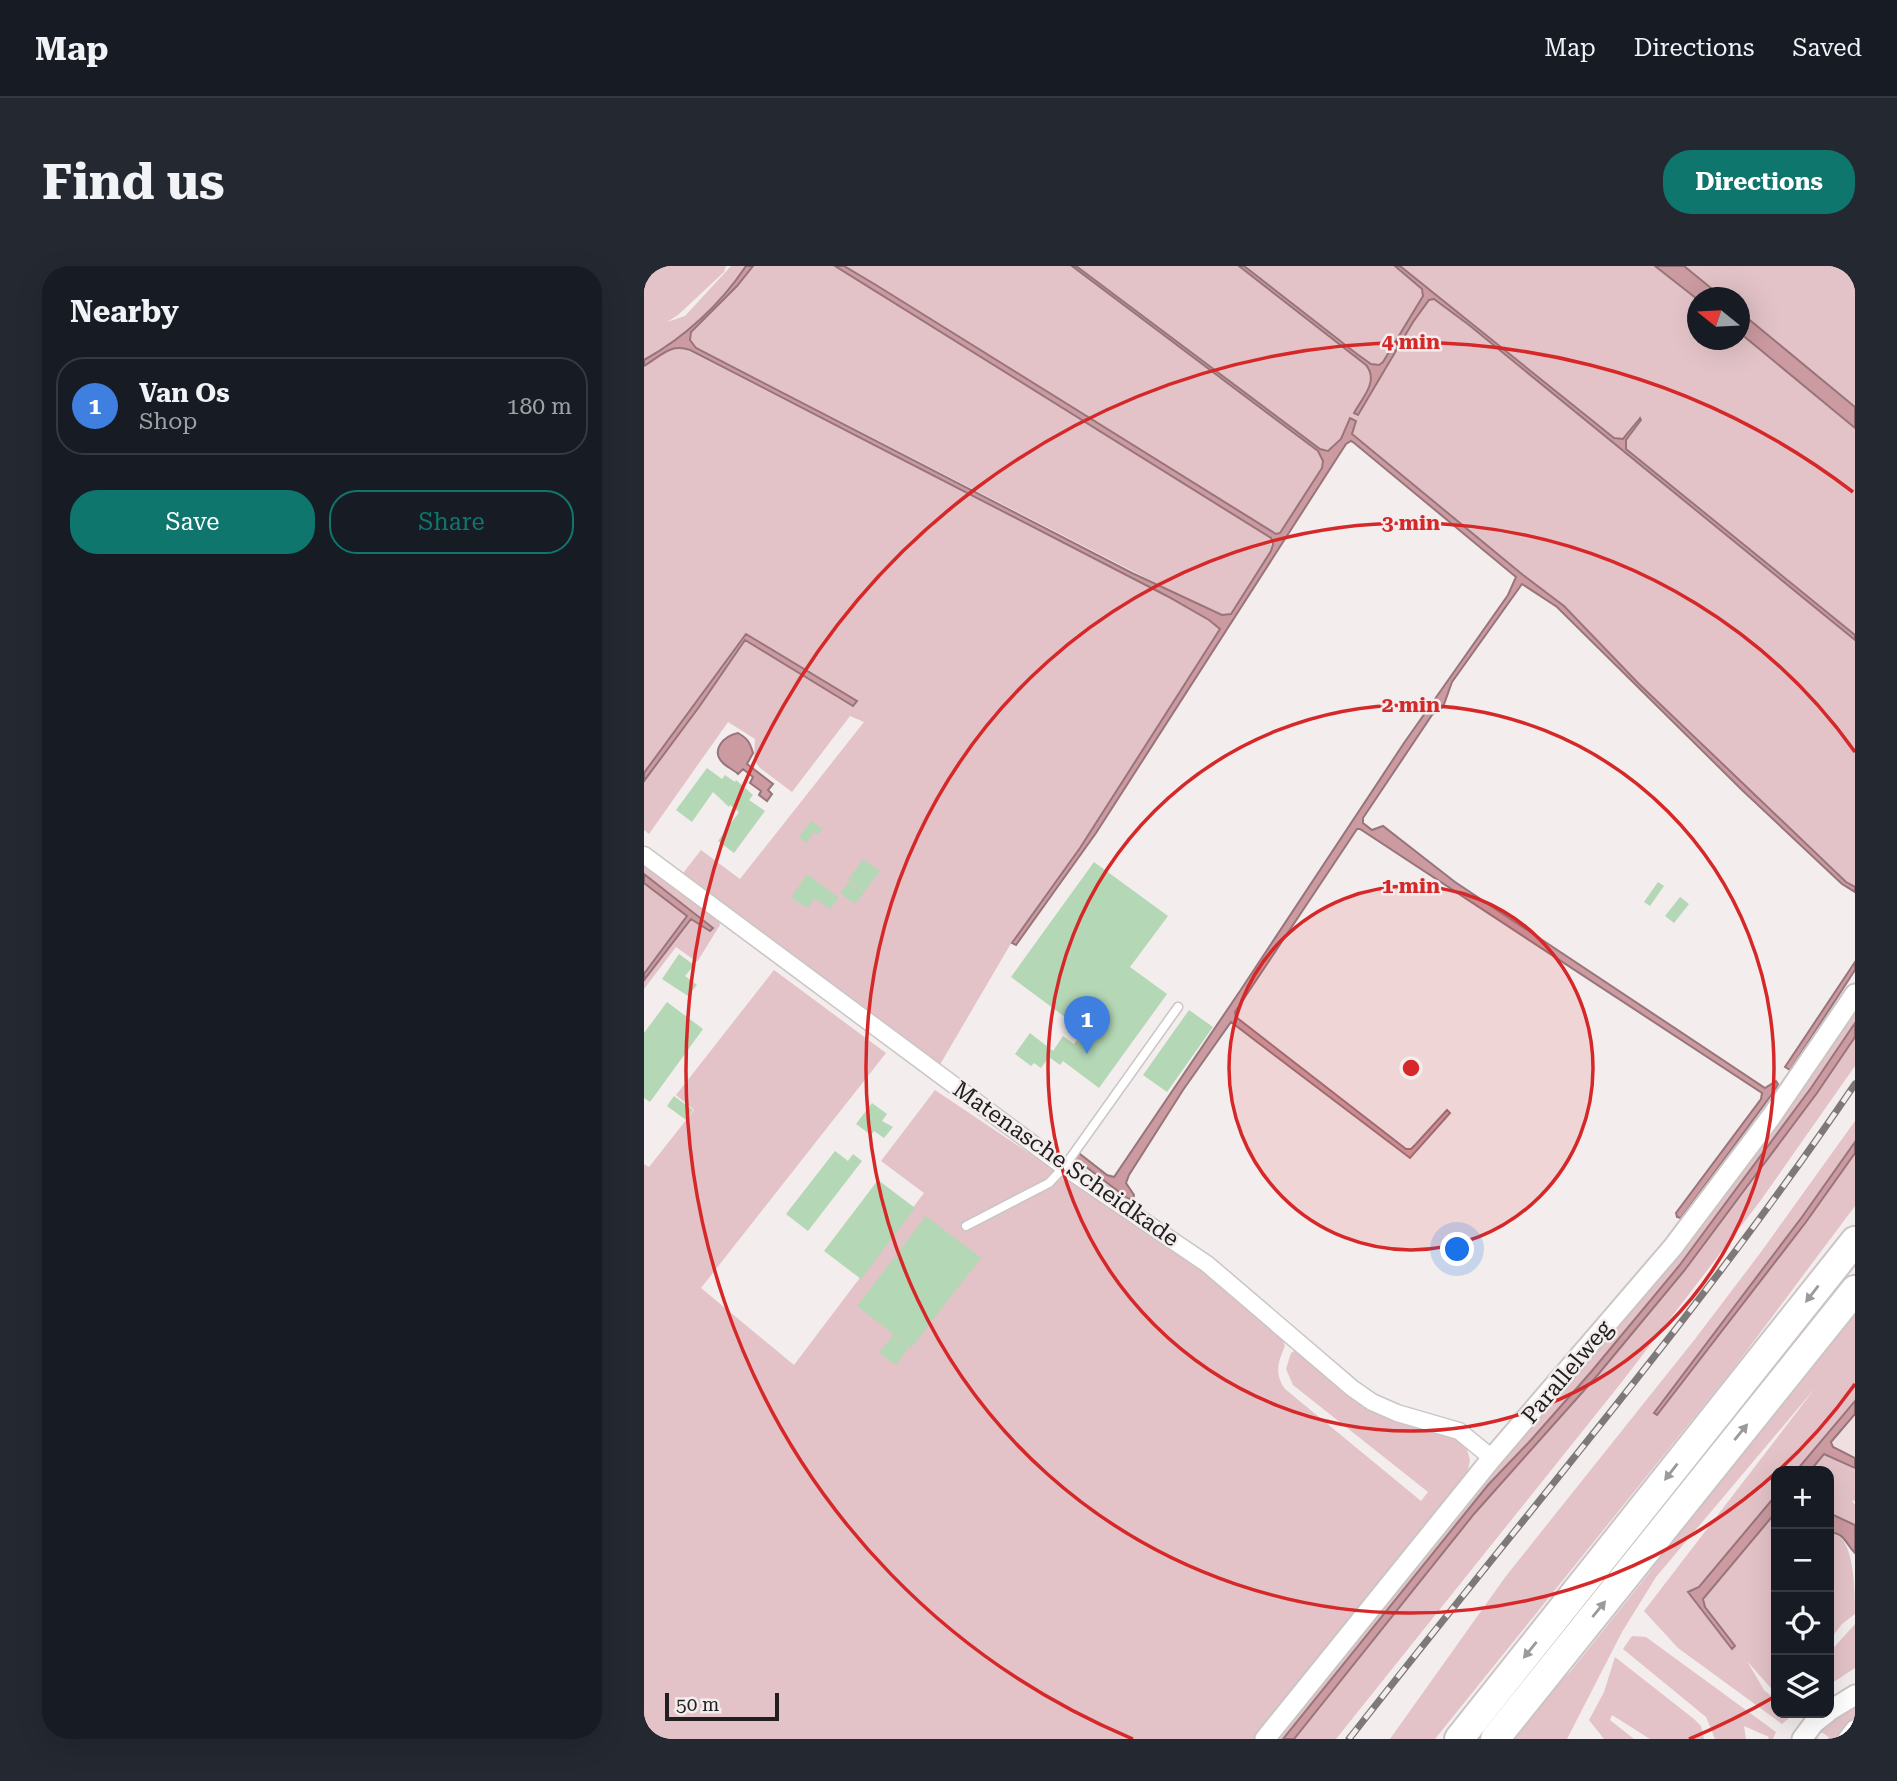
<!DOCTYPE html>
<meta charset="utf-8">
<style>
:root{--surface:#171b24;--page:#242831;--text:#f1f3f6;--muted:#9ea1a6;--line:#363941;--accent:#0f766e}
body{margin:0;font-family:"Roboto Serif",serif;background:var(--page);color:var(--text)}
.controls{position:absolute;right:21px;bottom:21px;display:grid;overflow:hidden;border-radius:14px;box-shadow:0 7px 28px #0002}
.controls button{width:63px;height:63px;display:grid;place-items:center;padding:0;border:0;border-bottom:2px solid var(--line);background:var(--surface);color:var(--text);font:35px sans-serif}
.compass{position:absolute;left:1043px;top:21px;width:63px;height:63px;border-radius:50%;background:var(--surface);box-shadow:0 7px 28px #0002;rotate:288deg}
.scale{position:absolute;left:21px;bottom:18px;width:114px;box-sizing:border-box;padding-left:7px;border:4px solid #201e1e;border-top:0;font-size:19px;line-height:24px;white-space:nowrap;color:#201e1e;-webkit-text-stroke:5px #f3eded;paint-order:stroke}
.you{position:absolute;left:814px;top:984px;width:24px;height:24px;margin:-18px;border:5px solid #fff;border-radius:50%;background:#1a73e8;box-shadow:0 0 0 10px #1a73e833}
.badge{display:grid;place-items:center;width:46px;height:46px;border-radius:50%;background:var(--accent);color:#fff;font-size:23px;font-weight:700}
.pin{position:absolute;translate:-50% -58px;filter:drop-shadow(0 2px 4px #0008)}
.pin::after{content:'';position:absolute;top:37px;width:24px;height:21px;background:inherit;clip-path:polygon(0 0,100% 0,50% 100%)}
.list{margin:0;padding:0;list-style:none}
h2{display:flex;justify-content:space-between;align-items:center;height:91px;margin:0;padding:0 28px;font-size:30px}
h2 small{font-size:23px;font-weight:400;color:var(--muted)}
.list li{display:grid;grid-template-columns:46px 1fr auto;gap:21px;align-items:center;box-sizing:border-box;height:98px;margin:0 14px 14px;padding:0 14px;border:2px solid var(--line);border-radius:28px}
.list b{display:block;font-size:26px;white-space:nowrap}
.list p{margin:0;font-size:23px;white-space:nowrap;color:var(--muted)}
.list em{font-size:23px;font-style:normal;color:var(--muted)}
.actions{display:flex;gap:14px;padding:21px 28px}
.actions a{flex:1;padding:16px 0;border:2px solid var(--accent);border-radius:28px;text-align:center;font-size:24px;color:var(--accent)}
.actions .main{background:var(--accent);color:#fff}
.icon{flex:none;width:38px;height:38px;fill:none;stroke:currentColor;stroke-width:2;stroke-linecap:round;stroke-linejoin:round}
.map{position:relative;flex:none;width:1211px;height:1473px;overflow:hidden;border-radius:28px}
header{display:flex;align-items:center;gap:42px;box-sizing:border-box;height:98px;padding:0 35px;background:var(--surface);border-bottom:2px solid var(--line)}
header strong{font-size:33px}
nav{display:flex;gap:38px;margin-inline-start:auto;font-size:24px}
.intro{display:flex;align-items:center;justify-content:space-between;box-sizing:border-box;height:168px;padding:0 42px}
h1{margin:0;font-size:49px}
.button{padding:18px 32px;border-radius:28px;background:var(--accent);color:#fff;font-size:24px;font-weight:700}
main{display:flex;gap:42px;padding:0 42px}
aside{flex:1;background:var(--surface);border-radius:28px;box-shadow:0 7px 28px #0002}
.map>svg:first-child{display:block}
.built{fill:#efdfe1}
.green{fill:#e3c3c7}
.water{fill:#cc9aa1;stroke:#98757a;stroke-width:2}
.building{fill:#b4d7b5}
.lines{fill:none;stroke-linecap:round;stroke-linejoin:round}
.service-casing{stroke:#cbc5c5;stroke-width:11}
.minor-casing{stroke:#cbc5c5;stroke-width:19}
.tertiary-casing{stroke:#cbc5c5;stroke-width:23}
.motorway-casing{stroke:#cbc5c5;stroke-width:32}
.service{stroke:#fff;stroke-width:8}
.minor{stroke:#fff;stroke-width:16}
.tertiary{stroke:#fff;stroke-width:19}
.motorway{stroke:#fff;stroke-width:28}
.rail-casing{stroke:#7d7979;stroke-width:7}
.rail{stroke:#f3eded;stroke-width:4.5;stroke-dasharray:13;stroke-linecap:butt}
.oneway{fill:#9b9a9a}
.ring{fill:none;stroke:#d62828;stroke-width:3.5}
.labels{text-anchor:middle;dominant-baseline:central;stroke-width:5;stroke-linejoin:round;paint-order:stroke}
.street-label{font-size:23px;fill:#201e1e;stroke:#f3eded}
.centre{fill:#d62828;stroke:#f3eded;stroke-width:3.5}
.ring-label{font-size:21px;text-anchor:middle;font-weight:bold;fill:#d62828;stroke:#f3eded;stroke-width:5;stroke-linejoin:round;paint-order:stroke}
</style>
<header>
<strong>Map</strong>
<nav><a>Map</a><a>Directions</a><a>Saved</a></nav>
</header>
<div class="intro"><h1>Find us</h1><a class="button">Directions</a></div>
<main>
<aside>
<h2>Nearby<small></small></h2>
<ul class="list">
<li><span class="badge" style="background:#3f7fe0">1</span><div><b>Van Os</b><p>Shop</p></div><em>180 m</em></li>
</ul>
<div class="actions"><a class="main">Save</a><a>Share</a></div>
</aside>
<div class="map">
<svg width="1211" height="1473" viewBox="0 0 1211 1473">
<rect width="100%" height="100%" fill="#f3eded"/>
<path class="built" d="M1211 1143V1196L1179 1182Z"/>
<path class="green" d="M0 0H82L80 6 34 49 23 56 41 50 87 0H102C77 38 40 72 0 94Z
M109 0H191L610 260 627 272V285L586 348 583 350 570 347 52 81 46 74 47 66 93 20Z
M200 0H428L674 185 679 196 678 202 636 267H628Z
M432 0H595L722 99 728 107V114L711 146 714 149 769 56 785 34 790 33 825 59 1211 374V621L1202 616 995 418 920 340 879 309 707 168 712 155 706 152 697 173 688 184 676 183Z
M600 0H751L778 23 779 30 739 97 735 99 727 98Z
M756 0H1011L1053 33 1054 74H1096V67L1211 162V369L982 183V174L997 154 994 152 979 173H970Z
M1040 0H1211V141L1096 46V32L1078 31Z
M35 80 413 273 523 330 565 354 577 363 436 582 366 679 294 802 36 611 57 584 96 613 220 456 206 450 148 526 116 502 110 494 111 473 84 456 5 568 0 564V515L55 441 101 374 210 440 102 368 0 507V100L25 83Z
M0 597 75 655 76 659 53 696 32 681 0 723V714L47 653 66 665 60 654 0 608Z
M0 617 43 650 0 708Z
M130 704 242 787 57 1022 150 1099 280 927 237 895 291 824 555 1001 637 1070 641 1080C634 1096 630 1107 641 1123L777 1235 784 1226 649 1119 642 1103 647 1087 652 1084 655 1085 708 1131 805 1167 822 1180 826 1194 823 1209 612 1473H0V898L5 901 50 844 32 829Z
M1211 742V757L1167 822 1035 1000 947 1106 887 1174 844 1219 639 1473H630L874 1174 1000 1029Z
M1211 771V800L1117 934 977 1117 692 1473H650L830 1248 952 1111 1040 1005 1110 914Z
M1211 855V940L1089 1103 791 1473H746L862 1310 1051 1073 1117 986Z
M1211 1046V1135L1152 1205H1132V1229L1055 1321 1044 1326 1087 1383 1091 1379 1061 1341 1060 1330 1132 1246V1428L1103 1395 1120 1424 1132 1434V1447H1151L1138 1458 1034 1382 1000 1345 1172 1121 1012 1311 978 1366 923 1473H865L896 1434 926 1406 1006 1306 1019 1285Z
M1180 1188 1211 1202V1235L1208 1234 1211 1239V1259L1185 1247V1205H1166Z
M1185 1266C1211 1267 1211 1324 1211 1348L1198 1358 1185 1375Z
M1211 1358V1402L1185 1419V1387Z
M988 1370 1002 1371 1132 1466 1129 1473H1124L1125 1471 1100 1460 1102 1473H1071L1062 1451 979 1383Z
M971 1391 1050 1453 1057 1460 1060 1473H1006L968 1449 966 1454 990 1473H960L945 1454 960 1426Z
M1211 1436V1460L1200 1473H1187L1179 1467H1176L1173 1473H1163Z"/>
<path class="water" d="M102 0H109L93 20 47 66 46 74 52 82 488 307 578 349 587 348 627 285 629 278 627 272 191 0H200L232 19 632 268 636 267 678 202 679 195 674 185 428 0H432L676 183 684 185 697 173 706 152 712 155 708 168 879 309 920 340 995 418 1202 616 1211 621V626L1198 618 1098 524 913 341 878 318 808 416 799 441 788 449 719 552V557L728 564 739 560 811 616 1121 822 1132 815 1134 818 1131 824 1037 952 1033 951 1032 947 1117 833 1118 827 716 563H713L591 746 592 751 762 883H767L772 878 803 844 806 847 766 892 587 756 539 824 485 909 482 917 490 929 489 934 483 932 433 894 431 892 433 888H436L463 909 470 911 596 725 760 477 864 329 872 311 709 176 707 175 702 178 452 567 372 679 368 677 436 582 576 363 565 354 523 330 46 84C26 77 17 90 0 100V94C40 72 77 38 102 0Z
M595 0H600L713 88 727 98 735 99 739 96 779 30 778 23 751 0H756L970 172 979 173 996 152 997 154 982 174V183L1211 369V374L825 59 790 33 785 34 769 56 714 149 710 147C719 131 735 115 722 99Z
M1011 0H1040L1078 31 1054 32 1053 33Z
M1096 46 1211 141V162L1096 67Z
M102 368 213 435 209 440 101 374 55 441 0 515V507Z
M94 467C103 472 106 476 109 487L103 498 129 518 124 524 128 528 123 535 115 529 117 525 106 517 109 511 99 503 94 508C90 504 83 501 79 497 66 484 80 470 94 467Z
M0 608 69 662 66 665 47 653 0 714V708L43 650 0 617Z
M1211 696V704L1146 804 1141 801Z
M1211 757V771L1173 827 1040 1005 952 1111 830 1248 650 1473H639L844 1219 887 1174 947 1106 1035 1000 1167 822Z
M1211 876V887L1162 956 1013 1149 1010 1147 1158 951Z
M1211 1135V1148L1187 1176 1189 1181 1211 1192V1202L1180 1188 1166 1205H1152Z
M1132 1229V1246L1059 1333 1061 1341 1091 1380 1088 1383 1044 1326 1055 1321Z
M1185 1247 1211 1259V1287C1201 1277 1201 1267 1185 1266Z"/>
<path class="building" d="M63 502 78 513 81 509 91 516 92 514 109 529 105 534 121 545 90 587 74 575 95 546 86 539 85 541 69 526 48 556 32 544Z
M167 555 178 563 174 569 170 566 162 577 155 571Z
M219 593 236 605 220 626 204 614Z
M450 596 524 650 486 701 523 728 455 822 419 795 416 799 405 791 397 802 390 797 387 800 371 788 386 767 409 785 419 770 430 778 440 765 367 711Z
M163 608 195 632 186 643 171 632 164 642 150 634 148 630Z
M205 616 220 627 211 638 196 627Z
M1014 616 1020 620 1006 640 1000 636Z
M1036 631 1045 638 1030 657 1021 650Z
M35 688 50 699 41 710 53 719 44 730 18 713Z
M23 736 59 763 6 836 0 832V767Z
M545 744 569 761 523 826 499 809Z
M30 830 49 844 42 854 23 840Z
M228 837 243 848 238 855 249 861 240 872 230 865 227 869 212 858Z
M191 885 204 895 209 888 218 895 164 965 142 948Z
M234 914 271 942 217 1013 180 985Z
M282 950 337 992 267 1082 213 1040Z
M249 1069 265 1081 252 1099 235 1087Z"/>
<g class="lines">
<g class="service-casing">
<path id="service" d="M322 960 405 917 420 901 534 741"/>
</g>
<g class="minor-casing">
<path id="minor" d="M0 589 420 901 563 998 708 1122 728 1136 753 1147 815 1165 848 1192"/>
</g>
<g class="tertiary-casing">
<path id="tertiary" d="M1185 1445 1211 1429
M621 1473 848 1192 1029 981 1127 851 1211 728
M1158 1473 1170 1457 1183 1447
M1204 1473 1211 1464"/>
</g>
<g class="motorway-casing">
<path id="motorway" d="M815 1473 1211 975
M851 1473 1211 1024"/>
</g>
<use href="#service" class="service"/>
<use href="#minor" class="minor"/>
<use href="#tertiary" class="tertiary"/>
<use href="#motorway" class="motorway"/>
<g class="rail-casing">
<path id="rail" d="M705 1473C875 1255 1056 1047 1211 818"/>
</g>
<use href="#rail" class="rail"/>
</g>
<defs><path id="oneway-solid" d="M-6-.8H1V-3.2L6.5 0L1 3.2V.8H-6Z" transform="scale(1.75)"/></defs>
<g class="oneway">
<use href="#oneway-solid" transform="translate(1168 1028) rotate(128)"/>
<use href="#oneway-solid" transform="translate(1097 1166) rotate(-51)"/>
<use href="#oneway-solid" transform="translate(1027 1206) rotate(128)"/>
<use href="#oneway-solid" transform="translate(955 1343) rotate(-51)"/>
<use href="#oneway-solid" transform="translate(886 1384) rotate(129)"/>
</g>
<circle cx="767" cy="802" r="182" fill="#d62828" fill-opacity=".12"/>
<g class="ring">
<circle cx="767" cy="802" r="182"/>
<circle cx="767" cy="802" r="363"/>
<path d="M1211 1118A545 545 0 1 1 1211 486"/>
<path d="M1130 1431A726 726 0 0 1 1045 1473M489 1473A726 726 0 1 1 1209 226"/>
</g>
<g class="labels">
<g class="street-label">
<text transform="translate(422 898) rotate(35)">Matenasche Scheidkade</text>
<text transform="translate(923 1106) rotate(-50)">Parallelweg</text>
</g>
</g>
<circle cx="767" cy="802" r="10" class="centre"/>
<g class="ring-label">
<text x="767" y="83">4 min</text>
<text x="767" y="264">3 min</text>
<text x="767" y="446">2 min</text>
<text x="767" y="627">1 min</text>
</g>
</svg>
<div class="controls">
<button>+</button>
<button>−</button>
<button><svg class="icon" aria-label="locate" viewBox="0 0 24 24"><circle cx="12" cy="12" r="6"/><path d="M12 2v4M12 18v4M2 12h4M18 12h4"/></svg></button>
<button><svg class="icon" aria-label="layers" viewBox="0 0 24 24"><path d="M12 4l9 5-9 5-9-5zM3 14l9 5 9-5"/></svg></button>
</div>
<svg class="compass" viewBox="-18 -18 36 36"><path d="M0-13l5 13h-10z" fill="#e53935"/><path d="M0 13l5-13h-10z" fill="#9ea1a6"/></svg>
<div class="scale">50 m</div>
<div class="you"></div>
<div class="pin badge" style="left:443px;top:788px;background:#3f7fe0">1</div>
</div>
</main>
